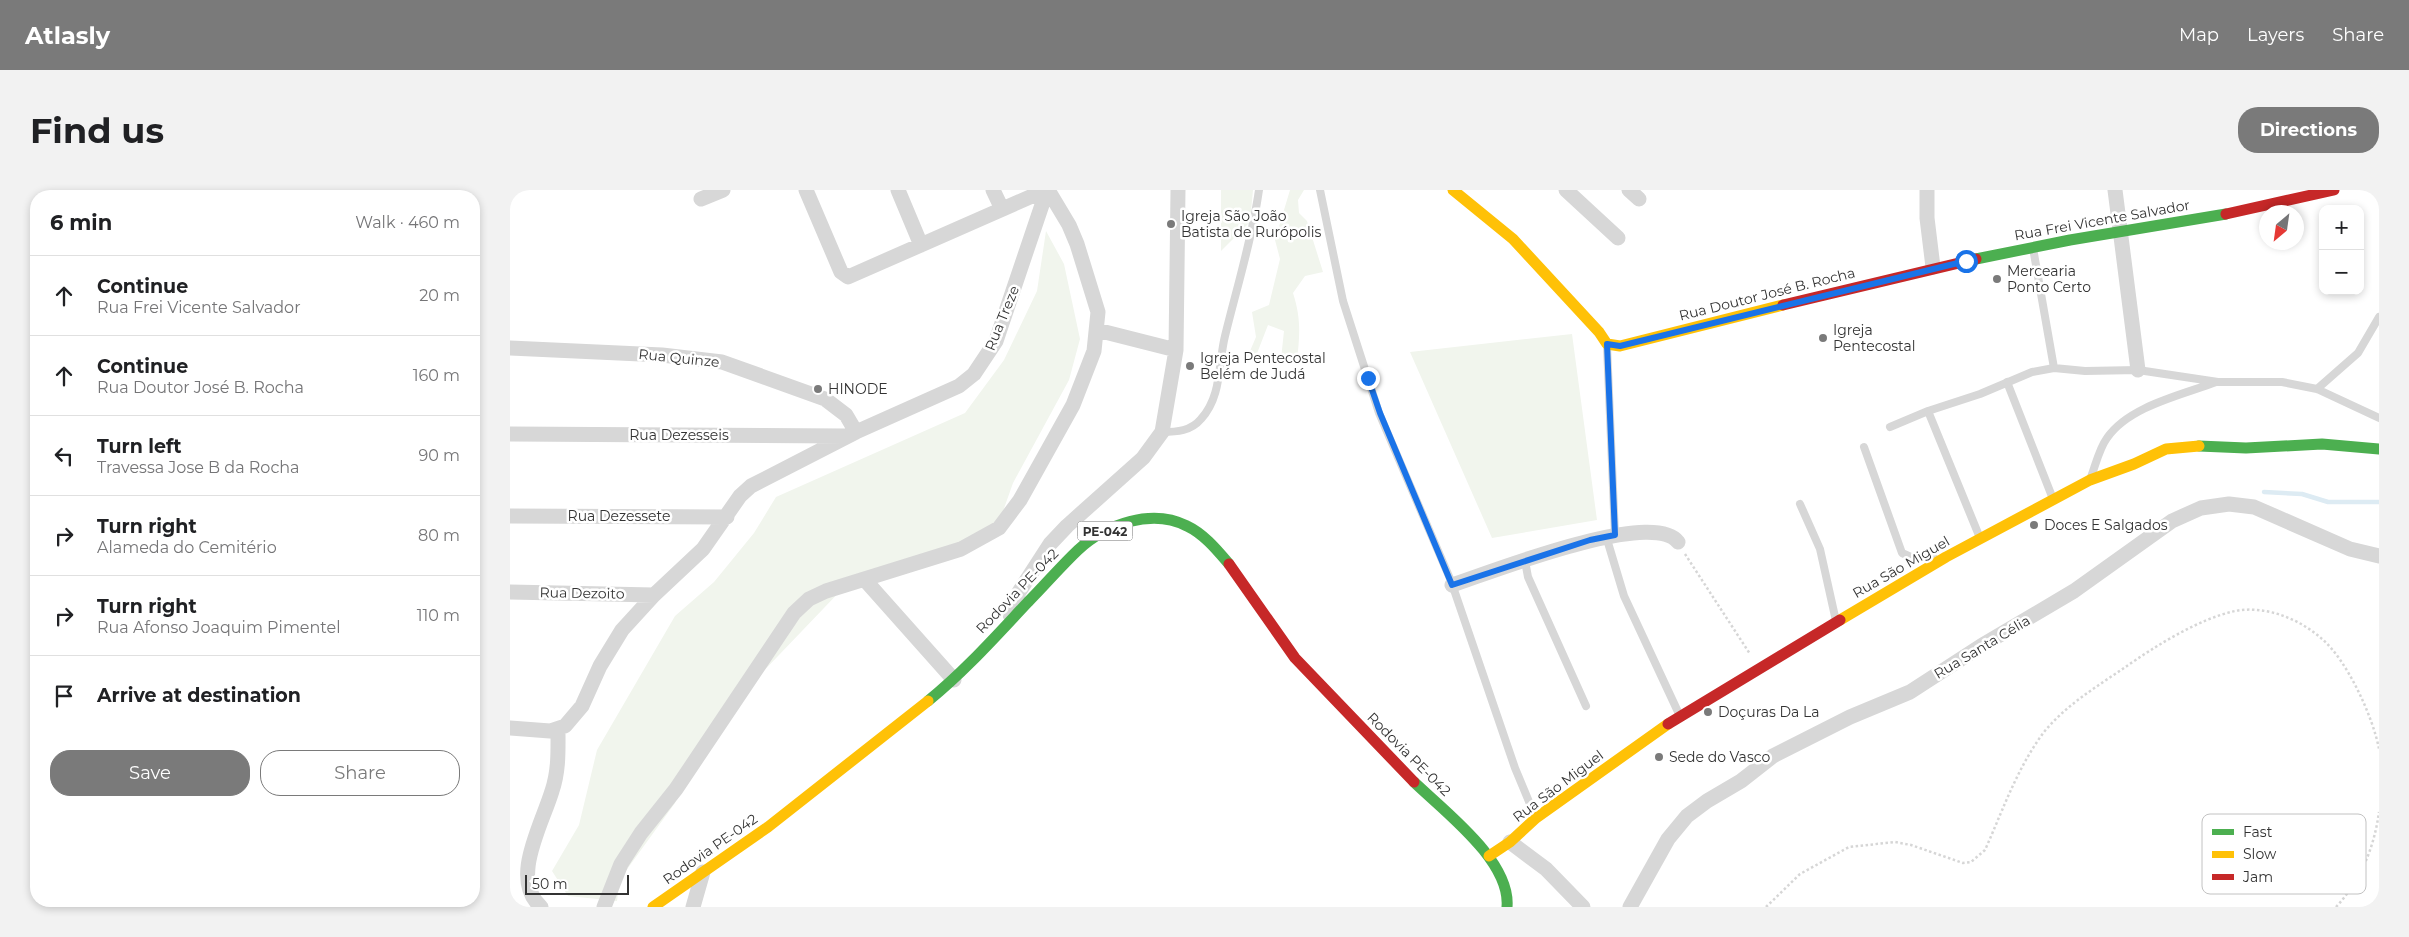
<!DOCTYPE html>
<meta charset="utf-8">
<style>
:root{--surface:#fff;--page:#f2f2f2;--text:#202124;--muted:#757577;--line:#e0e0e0;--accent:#7a7a7a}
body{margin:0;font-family:Montserrat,sans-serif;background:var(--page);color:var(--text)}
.controls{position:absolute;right:15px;top:15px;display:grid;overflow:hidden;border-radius:10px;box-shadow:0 2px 8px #0003}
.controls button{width:45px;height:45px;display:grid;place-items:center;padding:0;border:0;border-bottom:1px solid var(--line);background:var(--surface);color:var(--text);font:25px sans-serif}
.compass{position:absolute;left:1749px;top:15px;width:45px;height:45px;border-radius:50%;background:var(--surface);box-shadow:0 2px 8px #0003;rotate:209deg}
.scale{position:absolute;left:15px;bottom:12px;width:104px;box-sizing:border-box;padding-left:5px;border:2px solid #333;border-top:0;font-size:14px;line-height:18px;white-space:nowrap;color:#333;-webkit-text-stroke:4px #fff;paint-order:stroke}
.stop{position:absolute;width:15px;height:15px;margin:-11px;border:4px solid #1a73e8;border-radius:50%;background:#fff}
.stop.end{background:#1a73e8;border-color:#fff;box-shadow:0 1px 5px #0008}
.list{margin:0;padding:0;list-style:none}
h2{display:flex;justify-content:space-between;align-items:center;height:65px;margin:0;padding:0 20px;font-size:21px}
h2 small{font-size:16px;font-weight:400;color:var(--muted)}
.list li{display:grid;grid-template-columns:32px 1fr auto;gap:15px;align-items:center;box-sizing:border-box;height:80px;padding:0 20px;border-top:1px solid var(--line)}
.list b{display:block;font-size:19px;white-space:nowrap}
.list p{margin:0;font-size:16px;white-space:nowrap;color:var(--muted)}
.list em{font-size:16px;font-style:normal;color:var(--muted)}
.actions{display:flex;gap:10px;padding:15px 20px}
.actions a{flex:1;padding:11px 0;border:1px solid var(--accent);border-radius:20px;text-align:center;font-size:18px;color:var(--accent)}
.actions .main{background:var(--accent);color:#fff}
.icon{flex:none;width:28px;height:28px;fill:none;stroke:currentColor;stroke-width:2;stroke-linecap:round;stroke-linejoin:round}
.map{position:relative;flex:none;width:1869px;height:717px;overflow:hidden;border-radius:20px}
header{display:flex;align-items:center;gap:30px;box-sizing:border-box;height:70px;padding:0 25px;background:var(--accent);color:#fff}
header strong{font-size:24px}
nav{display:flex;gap:28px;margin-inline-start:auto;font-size:18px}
.intro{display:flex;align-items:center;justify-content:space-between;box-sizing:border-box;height:120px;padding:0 30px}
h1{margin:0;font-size:35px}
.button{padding:12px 22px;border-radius:20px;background:var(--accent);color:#fff;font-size:18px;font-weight:700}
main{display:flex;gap:30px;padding:0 30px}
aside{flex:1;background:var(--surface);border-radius:20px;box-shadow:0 2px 8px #0003}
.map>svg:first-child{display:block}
.green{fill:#f1f5ed}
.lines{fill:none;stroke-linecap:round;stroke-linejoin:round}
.stream{stroke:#ddebf3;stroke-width:4.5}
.path{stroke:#d6d6d6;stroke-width:2.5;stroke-dasharray:2.5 2.5;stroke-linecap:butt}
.lane{stroke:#d7d7d7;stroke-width:8}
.street{stroke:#d7d7d7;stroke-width:15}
.fast{stroke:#4caf50;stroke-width:11}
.slow{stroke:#ffc107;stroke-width:11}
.jam{stroke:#c62828;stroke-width:11}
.route{stroke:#1a73e8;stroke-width:6}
.poi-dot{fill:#7a7a7a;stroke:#fff;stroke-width:2}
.labels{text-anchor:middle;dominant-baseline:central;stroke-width:5;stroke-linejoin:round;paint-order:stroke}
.shield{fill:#fff;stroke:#707070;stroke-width:1}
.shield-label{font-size:12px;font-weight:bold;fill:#333}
.poi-label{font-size:14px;fill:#333;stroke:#fff;text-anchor:start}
.street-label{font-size:14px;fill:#333;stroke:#fff}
.key{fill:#fff;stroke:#c2c2c2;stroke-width:1}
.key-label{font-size:14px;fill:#333}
</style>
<header>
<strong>Atlasly</strong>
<nav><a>Map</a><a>Layers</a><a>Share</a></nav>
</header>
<div class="intro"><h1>Find us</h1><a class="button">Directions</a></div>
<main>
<aside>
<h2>6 min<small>Walk · 460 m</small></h2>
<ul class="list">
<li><svg class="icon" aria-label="ahead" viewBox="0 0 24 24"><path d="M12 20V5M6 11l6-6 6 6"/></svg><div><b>Continue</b><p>Rua Frei Vicente Salvador</p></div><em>20 m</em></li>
<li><svg class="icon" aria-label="ahead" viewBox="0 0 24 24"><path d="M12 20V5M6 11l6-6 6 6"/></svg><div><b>Continue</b><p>Rua Doutor José B. Rocha</p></div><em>160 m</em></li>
<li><svg class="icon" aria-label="left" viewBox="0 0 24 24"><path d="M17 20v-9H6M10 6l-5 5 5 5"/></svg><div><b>Turn left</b><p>Travessa Jose B da Rocha</p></div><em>90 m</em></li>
<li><svg class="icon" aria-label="right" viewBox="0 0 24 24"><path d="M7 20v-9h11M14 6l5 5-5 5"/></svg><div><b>Turn right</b><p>Alameda do Cemitério</p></div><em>80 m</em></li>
<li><svg class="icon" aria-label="right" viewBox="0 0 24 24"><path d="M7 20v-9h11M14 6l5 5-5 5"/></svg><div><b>Turn right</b><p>Rua Afonso Joaquim Pimentel</p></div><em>110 m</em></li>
<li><svg class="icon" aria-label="arrive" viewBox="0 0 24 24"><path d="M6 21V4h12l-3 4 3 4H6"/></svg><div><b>Arrive at destination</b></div></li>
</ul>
<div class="actions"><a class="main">Save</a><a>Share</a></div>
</aside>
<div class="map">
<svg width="1869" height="717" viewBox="0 0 1869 717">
<rect width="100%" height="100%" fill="#fff"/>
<path class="green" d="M711 0H743L740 32 711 61Z
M780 0H794L788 10 789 23 797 31 813 82 795 86 783 103C791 128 790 144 787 170L771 169 774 141 758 135 746 166 737 168 746 147 742 122 759 115 770 69 765 50Z
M536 41 554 74 570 149 559 190 503 293 486 341 336 395 204 533 188 558 165 613 110 689 107 711 58 706 42 681 69 635 87 560 165 426 204 392 244 343 266 307 455 223 494 170 527 101Z
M1062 144 1087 330 982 348 900 162Z"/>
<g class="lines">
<path class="stream" d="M1754 302 1792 304 1818 312H1869"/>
<path class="path" d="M1175 364 1240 464
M1256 717 1290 684 1339 657 1385 652 1401 655 1453 673 1461 672 1475 660C1493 620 1507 578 1534 542 1555 516 1586 497 1614 478 1644 457 1688 429 1725 421 1755 415 1790 429 1812 449 1837 470 1863 527 1869 559
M1826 717C1851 690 1864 658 1869 622
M1865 717 1869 713"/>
<path class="lane" d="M810 0 833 111 869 223 941 391 1005 578 1025 626
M1523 58 1544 178
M1097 156 1105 345
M1497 192 1543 309
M1807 199 1848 163 1869 127
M1418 221 1470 348
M1380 237 1418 221 1470 204 1522 182 1544 178 1575 181 1628 180 1708 192H1772L1807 199 1869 228
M652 242C667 242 681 241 691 229 712 206 708 174 715 146 727 97 742 49 749 0
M1354 257 1392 363 1403 368H1424
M1581 287C1586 274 1589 259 1597 248 1619 216 1672 205 1706 192
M1290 314 1310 359 1326 431
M1096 346 1114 406 1169 524
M1015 371 1018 387 1076 516"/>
<path class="street" d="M296 0 331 82 338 87 536 0
M388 0 411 55
M483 0 492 19
M1056 0 1108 48
M1119 0 1129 9
M1417 0V28L1423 77
M1605 0 1628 180
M191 9 213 0
M587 140 666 160
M0 158 152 165 212 172 315 209 336 225 346 242
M0 244 335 246
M0 326 217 327
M355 390 444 490
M942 395C979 383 1142 318 1168 352
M0 402 144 405
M500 425 509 402 540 354 557 336 633 268 652 242 666 160 668 0
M0 538 40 541 55 536 72 516 90 476 112 440 144 405 193 359 230 306 241 296 346 242 449 196 464 184 486 151 537 0
M1000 652 1036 679 1073 717
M31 717C0 689 31 637 42 601 49 580 48 561 48 540
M94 717 111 674 131 643 166 599 284 423 299 409 316 401 451 359 489 338 510 310 563 215 584 161 588 122 567 54 559 35 538 0
M183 717 193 682
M1120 717 1158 649 1177 626 1197 611 1231 591 1263 566 1340 527 1400 502 1471 456 1564 401 1662 331 1691 318 1719 314 1744 317 1840 359 1869 366"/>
<path class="fast" d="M1466 69 1560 50 1716 24
M1689 256 1736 258 1812 254 1869 259
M418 511C455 481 486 446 518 412 535 395 551 376 568 360 596 334 642 318 677 336 694 344 707 360 719 374
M904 592C935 622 1001 671 997 717"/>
<path class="slow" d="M943 0 1003 49 1089 142 1097 154 1110 156 1273 115
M1330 430 1436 367 1580 290 1624 274 1656 259 1689 256
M979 666 1000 652 1026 628 1158 534
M143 717 258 637 418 511"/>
<path class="jam" d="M1716 24 1824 0
M1273 115 1466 69
M719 374 785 468 904 592
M1158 534 1330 430"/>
</g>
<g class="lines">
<path class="route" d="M858 188 870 223 942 395 1080 350 1105 345 1097 154 1110 156 1456 71"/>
</g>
<g class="poi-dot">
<circle cx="661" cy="34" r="5"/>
<circle cx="1487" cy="89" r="5"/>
<circle cx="1313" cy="148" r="5"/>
<circle cx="680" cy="176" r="5"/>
<circle cx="308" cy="199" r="5"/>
<circle cx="1524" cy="335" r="5"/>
<circle cx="1198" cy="522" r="5"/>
<circle cx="1149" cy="567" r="5"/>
</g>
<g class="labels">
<rect class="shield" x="567.5" y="331.5" width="55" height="19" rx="4"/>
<g class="shield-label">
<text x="595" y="341">PE-042</text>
</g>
<g class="poi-label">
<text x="671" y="26">Igreja São João<tspan x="671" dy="16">Batista de Rurópolis</tspan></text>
<text x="1497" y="81">Mercearia<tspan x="1497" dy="16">Ponto Certo</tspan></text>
<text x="1323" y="140">Igreja<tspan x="1323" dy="16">Pentecostal</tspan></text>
<text x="690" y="168">Igreja Pentecostal<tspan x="690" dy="16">Belém de Judá</tspan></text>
<text x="318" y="199">HINODE</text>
<text x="1534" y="335">Doces E Salgados</text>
<text x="1208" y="522">Doçuras Da La</text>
<text x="1159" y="567">Sede do Vasco</text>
</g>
<g class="street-label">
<text transform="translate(1592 30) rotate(-10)">Rua Frei Vicente Salvador</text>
<text transform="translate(1257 104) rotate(-14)">Rua Doutor José B. Rocha</text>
<text transform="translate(492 128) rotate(-68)">Rua Treze</text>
<text transform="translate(169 168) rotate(6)">Rua Quinze</text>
<text x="169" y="245">Rua Dezesseis</text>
<text x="109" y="326">Rua Dezessete</text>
<text transform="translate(1391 377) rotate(-30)">Rua São Miguel</text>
<text transform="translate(507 401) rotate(-46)">Rodovia PE-042</text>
<text transform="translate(72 403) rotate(1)">Rua Dezoito</text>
<text transform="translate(1472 457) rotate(-31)">Rua Santa Célia</text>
<text transform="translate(899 564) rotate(45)">Rodovia PE-042</text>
<text transform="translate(1048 596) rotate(-37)">Rua São Miguel</text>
<text transform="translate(200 659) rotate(-35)">Rodovia PE-042</text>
</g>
</g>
<rect x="1692" y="624" width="164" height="80" rx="8" class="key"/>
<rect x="1702" y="639" width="22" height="6" fill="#4caf50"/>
<rect x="1702" y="661" width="22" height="7" fill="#ffc107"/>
<rect x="1702" y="684" width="22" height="6" fill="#c62828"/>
<g class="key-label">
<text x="1733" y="647">Fast</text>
<text x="1733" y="669">Slow</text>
<text x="1733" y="692">Jam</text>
</g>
</svg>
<div class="controls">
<button>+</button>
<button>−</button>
</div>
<svg class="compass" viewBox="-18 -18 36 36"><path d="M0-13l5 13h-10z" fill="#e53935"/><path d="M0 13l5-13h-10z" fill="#757577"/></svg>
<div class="scale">50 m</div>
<div class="stop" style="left:1456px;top:71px"></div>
<div class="stop end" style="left:858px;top:188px"></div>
</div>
</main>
